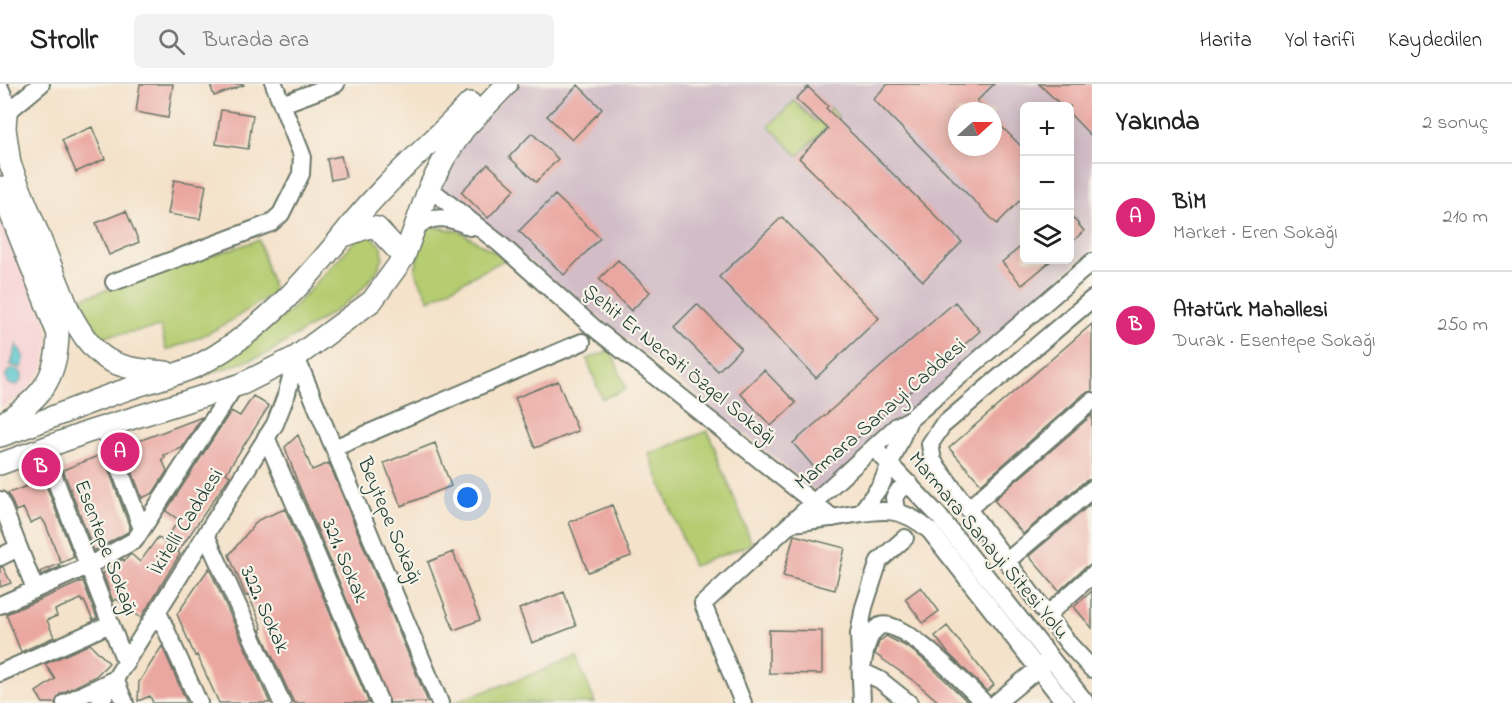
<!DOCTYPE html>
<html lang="tr">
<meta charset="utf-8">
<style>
:root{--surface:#fff;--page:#f2f2f2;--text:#222;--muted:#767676;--line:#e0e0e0;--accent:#db2777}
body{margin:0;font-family:"Indie Flower",sans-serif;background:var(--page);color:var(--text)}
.controls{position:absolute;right:18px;top:18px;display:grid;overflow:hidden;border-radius:9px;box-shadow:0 3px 15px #0003}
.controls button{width:54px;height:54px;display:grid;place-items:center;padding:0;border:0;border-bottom:2px solid var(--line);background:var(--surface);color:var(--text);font:30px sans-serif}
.compass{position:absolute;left:948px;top:18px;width:54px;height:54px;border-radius:50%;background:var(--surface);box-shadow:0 3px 15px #0003;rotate:69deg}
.you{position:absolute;left:468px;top:414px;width:21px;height:21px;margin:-15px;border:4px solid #fff;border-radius:50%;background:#1a73e8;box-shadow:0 0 0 9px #1a73e833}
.badge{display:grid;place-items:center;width:39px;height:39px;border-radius:50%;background:var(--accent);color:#fff;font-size:20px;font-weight:700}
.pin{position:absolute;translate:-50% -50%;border:3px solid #fff;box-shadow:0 2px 6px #0006}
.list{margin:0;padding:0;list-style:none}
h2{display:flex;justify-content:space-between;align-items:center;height:78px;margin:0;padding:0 24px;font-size:26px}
h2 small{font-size:20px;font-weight:400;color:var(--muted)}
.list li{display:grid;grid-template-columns:39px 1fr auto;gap:18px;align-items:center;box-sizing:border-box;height:108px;padding:0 24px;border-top:2px solid var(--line)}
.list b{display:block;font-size:22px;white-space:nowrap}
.list p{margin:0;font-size:20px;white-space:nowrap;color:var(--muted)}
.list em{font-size:20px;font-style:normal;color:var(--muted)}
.icon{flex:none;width:33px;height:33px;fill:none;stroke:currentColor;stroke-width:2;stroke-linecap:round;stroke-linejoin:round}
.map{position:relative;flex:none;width:1092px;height:619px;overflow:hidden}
header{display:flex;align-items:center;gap:36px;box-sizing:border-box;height:84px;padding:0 30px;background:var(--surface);border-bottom:2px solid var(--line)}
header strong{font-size:28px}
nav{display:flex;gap:33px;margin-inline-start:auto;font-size:21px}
.search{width:420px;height:54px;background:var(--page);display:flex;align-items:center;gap:15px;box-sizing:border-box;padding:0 21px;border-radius:9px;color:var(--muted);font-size:22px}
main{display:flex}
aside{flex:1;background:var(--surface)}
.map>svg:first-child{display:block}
.built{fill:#f7cfd3}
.industrial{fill:#d2bdc7;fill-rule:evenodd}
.green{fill:#b5cc71;stroke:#6a8452;stroke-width:1.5}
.water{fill:#5ac7d0;stroke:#3c8282;stroke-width:1.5}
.building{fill:#eaa7a1}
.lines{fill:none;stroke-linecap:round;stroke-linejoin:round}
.minor-casing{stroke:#6a7768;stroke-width:20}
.major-casing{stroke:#6a7768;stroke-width:24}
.minor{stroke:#fff;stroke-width:16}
.major{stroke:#fff;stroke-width:21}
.labels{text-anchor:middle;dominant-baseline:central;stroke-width:4.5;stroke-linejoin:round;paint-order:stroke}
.street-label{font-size:21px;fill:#1f3d34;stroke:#f7f3e8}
</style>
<header>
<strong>Strollr</strong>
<div class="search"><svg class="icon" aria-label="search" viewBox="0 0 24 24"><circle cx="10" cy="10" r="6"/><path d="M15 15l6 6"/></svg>Burada ara</div>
<nav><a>Harita</a><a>Yol tarifi</a><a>Kaydedilen</a></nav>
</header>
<main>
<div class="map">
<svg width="1092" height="619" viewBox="0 0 1092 619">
<rect width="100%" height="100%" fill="#f7f3e8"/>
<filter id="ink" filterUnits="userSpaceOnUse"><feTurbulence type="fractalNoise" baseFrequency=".0167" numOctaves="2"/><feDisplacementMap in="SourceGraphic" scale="12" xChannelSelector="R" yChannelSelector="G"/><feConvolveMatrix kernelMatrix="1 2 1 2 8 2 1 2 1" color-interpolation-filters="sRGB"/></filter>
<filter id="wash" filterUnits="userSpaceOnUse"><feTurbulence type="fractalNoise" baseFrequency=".008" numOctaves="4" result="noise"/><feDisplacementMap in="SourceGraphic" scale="24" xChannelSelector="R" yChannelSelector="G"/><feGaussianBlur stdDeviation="1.35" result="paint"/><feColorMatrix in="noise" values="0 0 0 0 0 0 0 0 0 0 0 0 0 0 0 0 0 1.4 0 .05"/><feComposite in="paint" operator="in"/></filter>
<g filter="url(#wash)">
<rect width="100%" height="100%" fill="#f4e2ca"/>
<path class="built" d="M0 123 45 235 49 255 43 285 25 309 0 325Z"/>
<path class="industrial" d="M518 0H1092V165L818 409 437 103 459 62ZM1024 22H1070V176H1024ZM957 27H993V63H957Z"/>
<path class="green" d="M794 17 816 38 830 24 838 32 798 72 769 42Z
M424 141 459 147 506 175 429 216 415 187Z
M370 151 382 162 383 173 377 187 357 211 332 229 267 270 194 295 247 261 291 226 356 156Z
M259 156 274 208C236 234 211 252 166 266L161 243 101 253 83 228 79 215Z
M611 266 626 305 602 315 587 275Z
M708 347 752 460 693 482 649 370Z
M577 574 595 619H453Z"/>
<path class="water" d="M17 260 24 274 22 284 11 281Z
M6 293a8 8 0 1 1 16 0a8 8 0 1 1-16 0Z"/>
<g id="blocks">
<path class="building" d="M140 0H173L168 34 136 28Z
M210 0H243L244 1 214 12Z
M888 0H994L977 17 986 27H957V63H993V34L1024 65V112L997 140 873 15Z
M1039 0H1092V53L1070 30V22H1062Z
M578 1 602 25 572 56 547 32Z
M808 3 828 22 826 24 962 158 923 197 799 74 828 45 796 15Z
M221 26 253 31 248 65 216 60Z
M92 43 105 75 76 88 62 56Z
M532 49 558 75 536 98 509 73Z
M341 72 346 93 331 96 327 75Z
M488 80 515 105 488 134 461 108Z
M174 96 206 101 200 135 168 130Z
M555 111 600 154 564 191 519 147Z
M126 127 139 158 109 171 96 139Z
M1070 130 1084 147 1070 160Z
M782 133 879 234 816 294 719 193Z
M1024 160V176H1052L1022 201 1002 178Z
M618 176 650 208 631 227 599 195Z
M955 218 980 247 818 388 793 359Z
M697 220 741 264 718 287 674 243Z
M1092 240V307L1085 309 981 400 949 364Z
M764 286 796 319 771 342 740 309Z
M558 297 578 347 535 364 515 314Z
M253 312 269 322 226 389 230 392 178 468 180 470 141 534 116 515 113 517 103 490 110 482 123 475 124 477 131 470 140 478 158 453 164 458 179 436 166 427 231 327 240 332Z
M1092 331V395L1085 397 1023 450 994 416Z
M202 333 182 364 164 371 165 374 162 375 167 387 153 409 142 414 123 363Z
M298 351 312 386 329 379 428 618 390 619 297 397 285 363Z
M435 359 451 402 401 422 384 379Z
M103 370 130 444 128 448 94 467 63 386Z
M44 396 74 473 61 479 45 439 41 434 30 439 23 424 16 427 8 409Z
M1092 419V481L1085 483 1059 507 1029 472Z
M612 421 631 472 588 488 569 438Z
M285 425 369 619H294L260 546 262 544 256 528 248 511 246 512 229 471 258 436Z
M794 451 845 464 835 506 783 492Z
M453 468 480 536 454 546 428 478Z
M59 480 60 483 41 491 40 488Z
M0 483H3L11 499 0 503Z
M209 484 270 619H219L197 571 195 572 177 530Z
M83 497 97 534 93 536 84 517 82 518 81 515 55 526 57 532 47 536 54 553 21 568 6 530Z
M921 503 939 527 923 539 905 515Z
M1092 507V544L1074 523Z
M564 508 576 542 532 559 519 525Z
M947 542 994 601 987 607 948 569 935 552Z
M769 546 822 547V590L769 589Z
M886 552 909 564 925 577 969 619H940L918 600 875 570 879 558Z
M90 560 109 579 96 592 60 610 55 619H43L36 608 55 595 45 580Z
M162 562 187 619H153L150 612 138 617 139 598Z"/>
</g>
</g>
<g filter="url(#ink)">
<use href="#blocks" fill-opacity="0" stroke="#6a7768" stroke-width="1.5"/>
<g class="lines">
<g class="minor-casing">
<path id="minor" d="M0 4 7 20 4 34
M282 20 336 0
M6 29 41 0
M429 104 500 160 593 243 833 434
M416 143C434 129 452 134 470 143
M114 198 271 139 281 130 301 90 302 71 274 0
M1092 215 942 342 930 360 933 377 968 425 1068 559 1092 585
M296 273 440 619
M104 343 142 445
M266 353 380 619
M43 364 126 580
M334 364 582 258
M874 364 938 431 1086 619
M0 416 35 505
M968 425 1092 317
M896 426 894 414 899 406 910 400
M862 427 881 401 909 336
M792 439C809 437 827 435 843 432 880 426 900 420 930 447L1065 619
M206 451 282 619
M0 473 18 464
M1007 477 1092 405
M0 521 88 482 135 456 234 303
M158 528 199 619
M1048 530 1092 491
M0 589 110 540
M65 619 115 595 125 619
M100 619 275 340 287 309 296 273
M743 619 703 520 897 342 909 336 1092 178
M862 619 859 550 864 523 879 477 905 454
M909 619 880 596 861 587C865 573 865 554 877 544 896 526 969 604 984 619
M996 619 1046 578"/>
</g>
<g class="major-casing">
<path id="major" d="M6 29 5 44 10 80 70 229C97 278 111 284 166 288
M0 103 58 250C57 298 39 315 0 341
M344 152 369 143 377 144 404 173
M0 352C43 338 85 319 128 305 150 297 175 292 197 282 258 251 308 195 350 142 386 97 431 60 470 19
M0 380 88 348 242 300 296 273 372 217 404 173 429 104 445 73 464 45 507 0"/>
</g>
<use href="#minor" class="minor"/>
<use href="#major" class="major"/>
</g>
</g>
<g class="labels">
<g class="street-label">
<text transform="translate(679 281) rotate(39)">Şehit Er Necati Özgel Sokağı</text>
<text transform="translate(881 331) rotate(-41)">Marmara Sanayi Caddesi</text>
<text transform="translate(389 437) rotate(67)">Beytepe Sokağı</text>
<text transform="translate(187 438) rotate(-58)">İkitelli Caddesi</text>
<text transform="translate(988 462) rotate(50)">Marmara Sanayi Sitesi Yolu</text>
<text transform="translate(105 464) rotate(69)">Esentepe Sokağı</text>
<text transform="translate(344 477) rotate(67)">321. Sokak</text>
<text transform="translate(264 526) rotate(66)">322. Sokak</text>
</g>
</g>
</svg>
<div class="controls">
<button>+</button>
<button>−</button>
<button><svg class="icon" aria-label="layers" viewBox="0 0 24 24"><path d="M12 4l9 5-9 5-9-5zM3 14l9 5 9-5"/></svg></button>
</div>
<svg class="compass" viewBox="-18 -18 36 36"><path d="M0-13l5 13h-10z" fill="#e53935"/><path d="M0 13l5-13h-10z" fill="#767676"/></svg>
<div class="you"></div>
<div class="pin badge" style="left:120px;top:368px">A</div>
<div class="pin badge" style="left:41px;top:383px">B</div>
</div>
<aside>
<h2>Yakında<small>2 sonuç</small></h2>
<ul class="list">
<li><span class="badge">A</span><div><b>BİM</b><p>Market · Eren Sokağı</p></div><em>210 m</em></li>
<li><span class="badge">B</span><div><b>Atatürk Mahallesi</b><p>Durak · Esentepe Sokağı</p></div><em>250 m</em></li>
</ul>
</aside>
</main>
